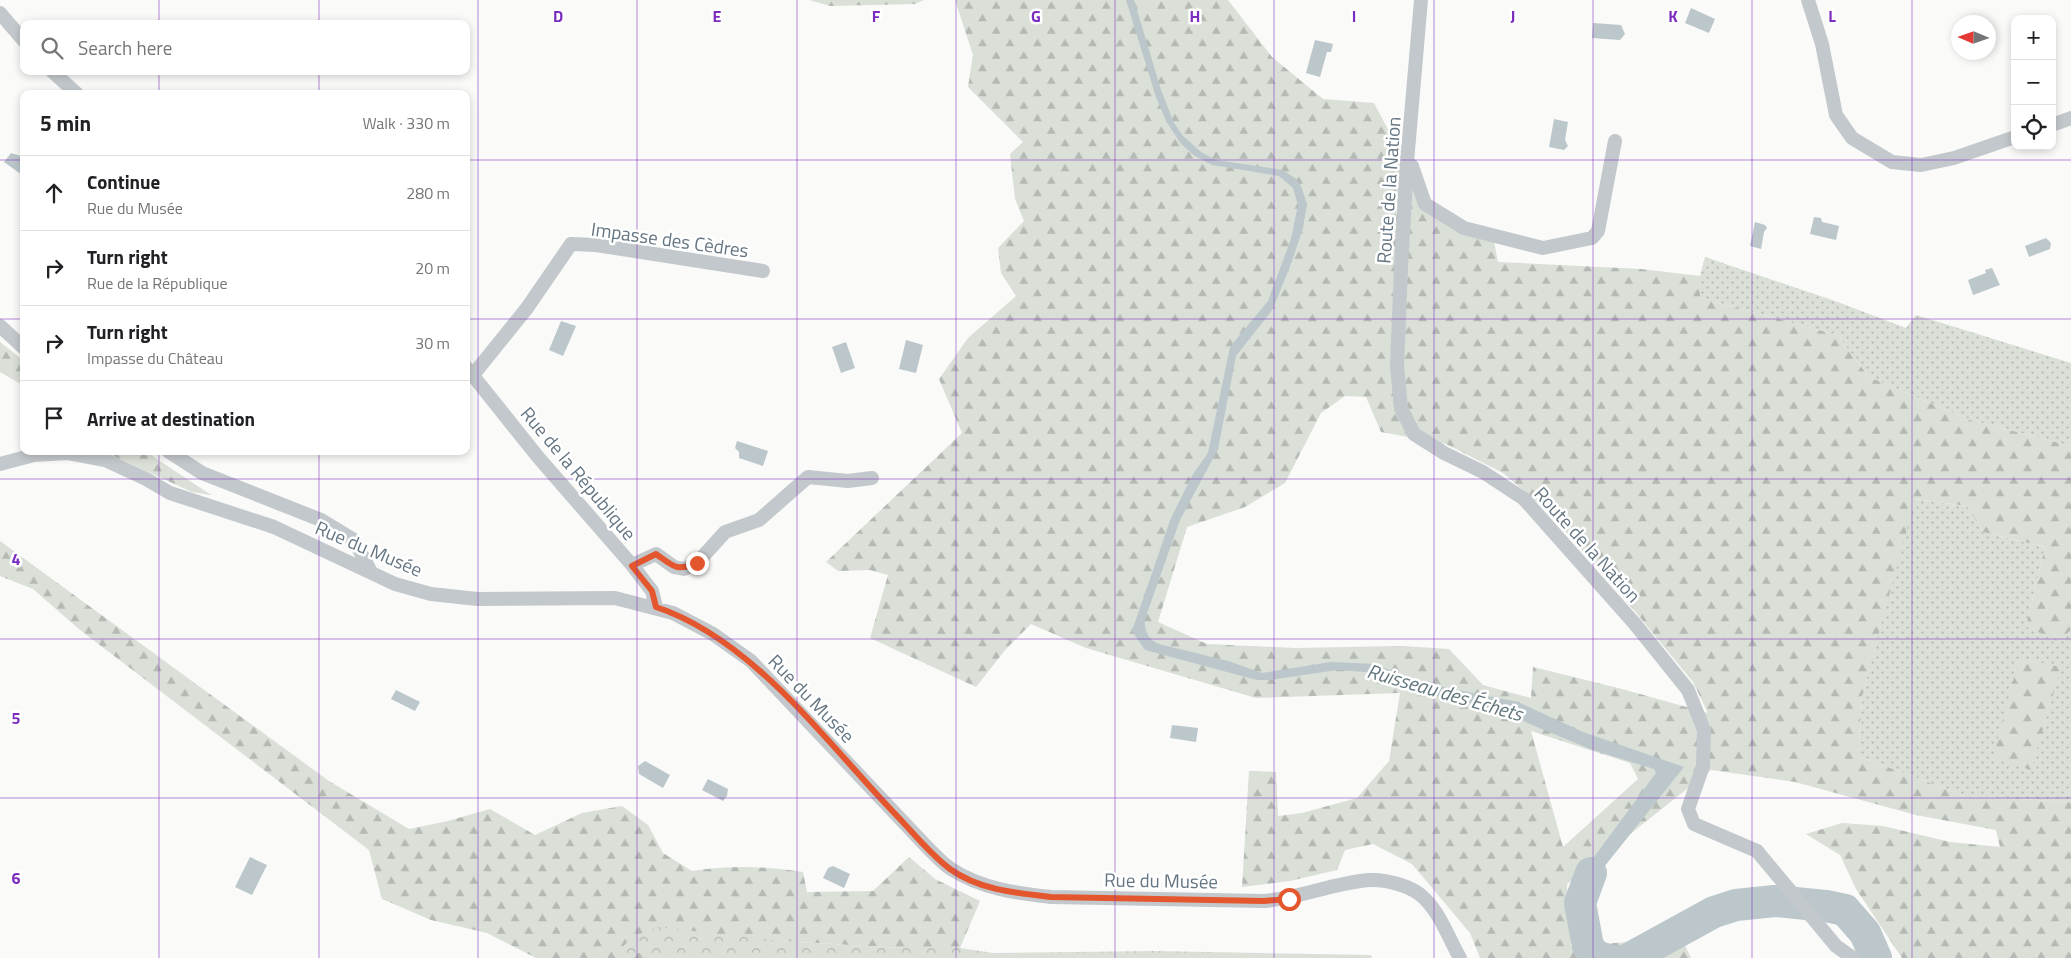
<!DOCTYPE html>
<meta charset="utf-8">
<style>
:root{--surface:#fff;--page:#f6f6f6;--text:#202124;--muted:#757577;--line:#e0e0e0}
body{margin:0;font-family:"Titillium Web",sans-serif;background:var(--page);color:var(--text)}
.controls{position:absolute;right:15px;top:15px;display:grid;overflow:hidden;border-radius:10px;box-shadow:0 2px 8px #0003}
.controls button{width:45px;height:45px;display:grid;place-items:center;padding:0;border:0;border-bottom:1px solid var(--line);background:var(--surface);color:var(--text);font:25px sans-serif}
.compass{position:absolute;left:1951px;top:15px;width:45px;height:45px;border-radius:50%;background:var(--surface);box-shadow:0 2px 8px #0003;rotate:272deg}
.stop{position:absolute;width:15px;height:15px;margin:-11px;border:4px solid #e4572e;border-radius:50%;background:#fff}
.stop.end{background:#e4572e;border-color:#fff;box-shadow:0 1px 5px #0008}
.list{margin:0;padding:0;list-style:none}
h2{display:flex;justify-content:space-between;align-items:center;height:65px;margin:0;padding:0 20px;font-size:21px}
h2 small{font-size:16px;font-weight:400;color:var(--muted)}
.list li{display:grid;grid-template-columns:32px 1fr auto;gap:15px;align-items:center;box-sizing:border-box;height:75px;padding:0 20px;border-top:1px solid var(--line)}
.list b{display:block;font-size:19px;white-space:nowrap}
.list p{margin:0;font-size:16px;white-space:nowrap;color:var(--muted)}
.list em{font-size:16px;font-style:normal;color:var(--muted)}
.icon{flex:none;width:28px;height:28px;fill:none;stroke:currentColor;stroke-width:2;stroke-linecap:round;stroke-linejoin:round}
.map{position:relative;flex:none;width:2071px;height:958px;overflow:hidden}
.search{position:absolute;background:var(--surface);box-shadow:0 2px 8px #0003;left:20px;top:20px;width:450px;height:55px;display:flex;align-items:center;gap:12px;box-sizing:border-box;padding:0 18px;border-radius:10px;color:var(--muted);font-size:19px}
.panel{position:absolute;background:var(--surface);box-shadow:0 2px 8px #0003;left:20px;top:90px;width:450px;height:365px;border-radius:10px}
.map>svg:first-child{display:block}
.grass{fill:url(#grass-dots)}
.forest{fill:url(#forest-firs);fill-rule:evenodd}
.park{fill:url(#park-crowns)}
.water{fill:#bbc7cb}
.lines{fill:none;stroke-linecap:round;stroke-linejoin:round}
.river{stroke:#bbc7cb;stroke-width:32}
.street{stroke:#c3c8cc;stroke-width:14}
.route{stroke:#e4572e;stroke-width:6}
.grid{fill:none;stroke:#7b2cbf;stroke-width:1;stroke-opacity:0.55}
.labels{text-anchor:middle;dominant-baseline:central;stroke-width:5;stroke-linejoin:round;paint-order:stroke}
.street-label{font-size:19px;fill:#657683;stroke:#fff}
.water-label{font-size:20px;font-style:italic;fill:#60757c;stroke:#fff}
.grid-label{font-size:16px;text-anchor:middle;font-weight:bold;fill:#7b2cbf;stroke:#fff;stroke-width:5;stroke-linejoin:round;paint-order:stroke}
</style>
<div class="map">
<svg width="2071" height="958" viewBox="0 0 2071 958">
<defs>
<pattern id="grass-dots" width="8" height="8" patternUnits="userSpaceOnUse" patternTransform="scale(1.25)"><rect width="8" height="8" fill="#dadfd7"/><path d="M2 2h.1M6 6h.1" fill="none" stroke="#b4b9b4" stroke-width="1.8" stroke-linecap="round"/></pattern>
<pattern id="forest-firs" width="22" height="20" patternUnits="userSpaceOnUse" patternTransform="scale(1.25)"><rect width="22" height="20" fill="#dadfd7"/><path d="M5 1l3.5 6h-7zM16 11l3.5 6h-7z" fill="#b4b9b4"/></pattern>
<pattern id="park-crowns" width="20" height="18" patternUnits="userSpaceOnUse" patternTransform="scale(1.25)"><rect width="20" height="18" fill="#dadfd7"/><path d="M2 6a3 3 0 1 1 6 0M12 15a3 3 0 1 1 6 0" fill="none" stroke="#b4b9b4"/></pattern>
</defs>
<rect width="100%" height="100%" fill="#fafaf8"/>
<path class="grass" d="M1705 257 1835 301 1906 328 1916 315 2071 363V446L1970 420 1869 377 1837 335 1700 298V276Z
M1914 499 1967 506 1983 532 2045 547 2026 626 2058 642 2071 630V802L1965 796 1858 756 1862 696Z"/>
<path class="forest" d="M809 0H924L915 4 830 6Z
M955 0H1228L1272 57 1323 99 1374 103 1392 137 1441 215 1492 231 1498 262 1641 269 1700 276V298L1837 335 1869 377 1970 420 2071 446V630L2058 642 2026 626 2045 547 1983 532 1967 506 1915 499 1862 696 1858 756 1965 796 2071 802V958H1902L1856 889 1840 855 1806 834 1842 823 1883 826 1950 842 2000 847 1996 830 1916 815 1795 782 1711 770 1567 884 1571 946 1644 941 1684 943 1691 958H1480L1470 933 1412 864 1373 844 1345 850 1337 870 1290 881 1242 887 1249 771 1276 772 1278 816 1302 813 1357 798 1389 761 1400 693 1256 698 1086 648 1031 624 1006 649 976 687 870 638 888 575 870 570 838 571 826 562 962 433 939 379 968 338 1016 296 1001 273 998 248 1024 221 1015 199 1010 154 1023 142 968 87 973 55ZM1345 396 1366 397 1381 432 1446 444 1503 473 1547 511 1614 586 1693 682 1708 713 1622 689 1533 667 1531 698 1483 685 1449 649 1402 646 1295 648 1207 644 1158 622 1187 527 1245 507 1285 483 1321 413ZM1531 731 1630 763 1638 779 1563 847Z
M0 342 24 361V386L0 372Z
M102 451H145L211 495 192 492Z
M0 541 329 781 409 829 448 821 490 809 535 835 582 813 622 806 648 825 663 853 692 871C730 865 765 866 803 872L807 892 873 891 909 857 935 879 980 901 960 948H902L779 941 728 958H536L487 933 431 920 382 899 369 850 80 630 33 589 0 576Z
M2019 658 2061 667 2031 770 1993 758Z"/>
<path class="park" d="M658 927 779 941 902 948H960L993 953 1155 951 1371 955 1372 958H655L642 953 617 954C628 938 640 933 658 927Z"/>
<path class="water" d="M1126 0H1134L1161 90 1174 123 1183 136 1201 152 1216 160 1283 170 1296 179 1301 186 1307 204 1303 228 1292 261 1273 309 1236 356 1218 449 1180 520 1145 619C1144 631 1148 639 1159 644L1228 661 1262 673 1331 662 1374 664 1423 683 1518 702 1583 732 1684 767 1600 872 1587 897 1586 916H1572V892L1580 876 1656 773 1654 769 1590 749 1492 708 1418 692 1366 672 1337 670 1270 680H1257L1145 650 1132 631 1171 518 1193 474 1208 453 1230 347 1268 301 1291 239 1298 205 1293 188 1279 176 1212 165 1195 156 1181 144 1166 121 1156 97Z
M1691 8 1715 19 1709 33 1685 23Z
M1593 23 1621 25 1625 34 1620 40 1592 38Z
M1315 40 1333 44 1331 52H1327L1320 77 1306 73Z
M1554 119 1568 122 1565 140 1568 146 1564 150 1549 147Z
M11 153 24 157 22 175 4 162Z
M1814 217 1821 218 1822 222 1839 226 1836 240 1810 234Z
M1755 222 1765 225 1767 228 1764 232 1761 249 1750 246Z
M2046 238 2051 243 2050 249 2029 257 2025 246Z
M1992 268 2000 285 1973 295 1968 280 1986 273 1985 270Z
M561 321 576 326 563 356 549 350Z
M906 340 923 345 916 373 899 369Z
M846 342 855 368 841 373 832 347Z
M737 441 768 451 763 466 739 458V452L735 448Z
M396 690 420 702 415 711 391 699Z
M1172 725 1198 728 1196 742 1170 738Z
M645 761 670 775 663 788 639 774 638 766Z
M708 779 728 789 727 796 723 801 702 790Z
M250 857 267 865 252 895 235 887Z
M833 866 850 874 844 888 823 878 828 868Z
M1783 895 1793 908 1758 907 1719 916H1698L1724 904Z
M1811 896 1839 902 1857 915C1833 916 1827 915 1811 896Z
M1574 929H1590C1610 958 1643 942 1673 930 1679 928 1687 929 1693 929L1642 958H1583Z
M1858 929H1867L1882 958H1873Z"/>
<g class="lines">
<path class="river" d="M1591 873 1580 903 1588 946 1597 958
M1630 958 1714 912 1736 905 1775 901 1826 906 1845 910 1865 933 1876 958"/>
<path class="street" d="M1421 0 1407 162 1401 268 1397 366 1401 408 1414 434 1444 453 1483 472 1524 499 1635 624 1688 690 1704 730 1703 766 1688 809 1694 824 1757 851 1836 946 1853 958
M1808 0 1822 44 1836 115 1852 138 1892 162 1921 165 1954 158 2015 137
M0 13 24 41
M52 71 77 94
M2052 125 2071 118
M1407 162 1412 166 1425 204 1464 228 1543 248 1592 238 1598 231 1615 141
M0 326 24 348
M466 367 538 457 632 565 652 591 656 607
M473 375 527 308 571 244 596 245 763 271
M168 451 202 473 321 520 354 540 371 572
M0 464 34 455 68 453 105 460 146 479 170 493 274 527 395 584 431 594 477 599 615 598 673 613 713 634 751 661 926 846C934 854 942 863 951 869 982 889 1016 893 1051 897L1264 901C1300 898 1333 883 1369 880 1386 879 1413 886 1425 899 1441 915 1449 939 1460 958
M632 565 656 554 674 567 684 569 697 563 725 532 759 520 808 477 848 481 872 478"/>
</g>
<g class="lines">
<path class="route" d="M697 563C676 572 673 566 656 554L632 566 652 591 656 607C755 640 828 745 899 818 915 835 931 855 950 869 979 890 1016 893 1051 897L1264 901 1289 899"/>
</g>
<path class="grid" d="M159 0V24M319 0V24M478 0V958M637 0V958M797 0V958M956 0V958M1115 0V958M1274 0V958M1434 0V958M1593 0V958M1752 0V958M1912 0V958M159 71V94M319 71V94M0 160H24M466 160H2071M0 319H24M466 319H2071M159 451V958M319 451V958M0 479H2071M0 639H2071M0 798H2071"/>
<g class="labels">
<g class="street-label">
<text transform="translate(1388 190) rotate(-86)">Route de la Nation</text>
<text transform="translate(670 239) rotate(8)">Impasse des Cèdres</text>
<text transform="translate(579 473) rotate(50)">Rue de la République</text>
<text transform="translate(1588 544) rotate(48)">Route de la Nation</text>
<text transform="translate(369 548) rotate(23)">Rue du Musée</text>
<text transform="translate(812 698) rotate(46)">Rue du Musée</text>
<text transform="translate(1161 880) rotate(1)">Rue du Musée</text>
</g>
<g class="water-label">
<text transform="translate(1445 692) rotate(16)">Ruisseau des Échets</text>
</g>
</g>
<g class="grid-label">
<text x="558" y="22">D</text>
<text x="717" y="22">E</text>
<text x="876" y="22">F</text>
<text x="1036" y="22">G</text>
<text x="1195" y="22">H</text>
<text x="1354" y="22">I</text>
<text x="1513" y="22">J</text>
<text x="1673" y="22">K</text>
<text x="1832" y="22">L</text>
<text x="16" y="565">4</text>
<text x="16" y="724">5</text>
<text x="16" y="884">6</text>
</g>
</svg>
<div class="controls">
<button>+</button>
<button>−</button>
<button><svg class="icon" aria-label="locate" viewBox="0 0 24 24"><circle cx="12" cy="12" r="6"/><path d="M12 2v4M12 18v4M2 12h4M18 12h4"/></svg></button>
</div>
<svg class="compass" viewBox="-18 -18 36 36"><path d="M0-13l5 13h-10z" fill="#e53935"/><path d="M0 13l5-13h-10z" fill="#757577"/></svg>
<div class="stop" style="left:1289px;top:899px"></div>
<div class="stop end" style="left:697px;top:563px"></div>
<div class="search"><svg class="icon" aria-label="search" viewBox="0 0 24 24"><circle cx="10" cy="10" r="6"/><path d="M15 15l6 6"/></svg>Search here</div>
<section class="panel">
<h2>5 min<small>Walk · 330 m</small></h2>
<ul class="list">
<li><svg class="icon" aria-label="ahead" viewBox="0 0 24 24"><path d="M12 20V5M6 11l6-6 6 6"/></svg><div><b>Continue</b><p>Rue du Musée</p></div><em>280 m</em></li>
<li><svg class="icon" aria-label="right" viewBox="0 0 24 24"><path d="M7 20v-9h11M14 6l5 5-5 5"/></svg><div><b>Turn right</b><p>Rue de la République</p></div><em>20 m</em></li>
<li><svg class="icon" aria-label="right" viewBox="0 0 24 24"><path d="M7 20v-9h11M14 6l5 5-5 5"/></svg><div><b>Turn right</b><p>Impasse du Château</p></div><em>30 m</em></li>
<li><svg class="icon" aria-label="arrive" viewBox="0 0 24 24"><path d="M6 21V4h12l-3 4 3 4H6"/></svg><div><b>Arrive at destination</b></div></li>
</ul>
</section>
</div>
